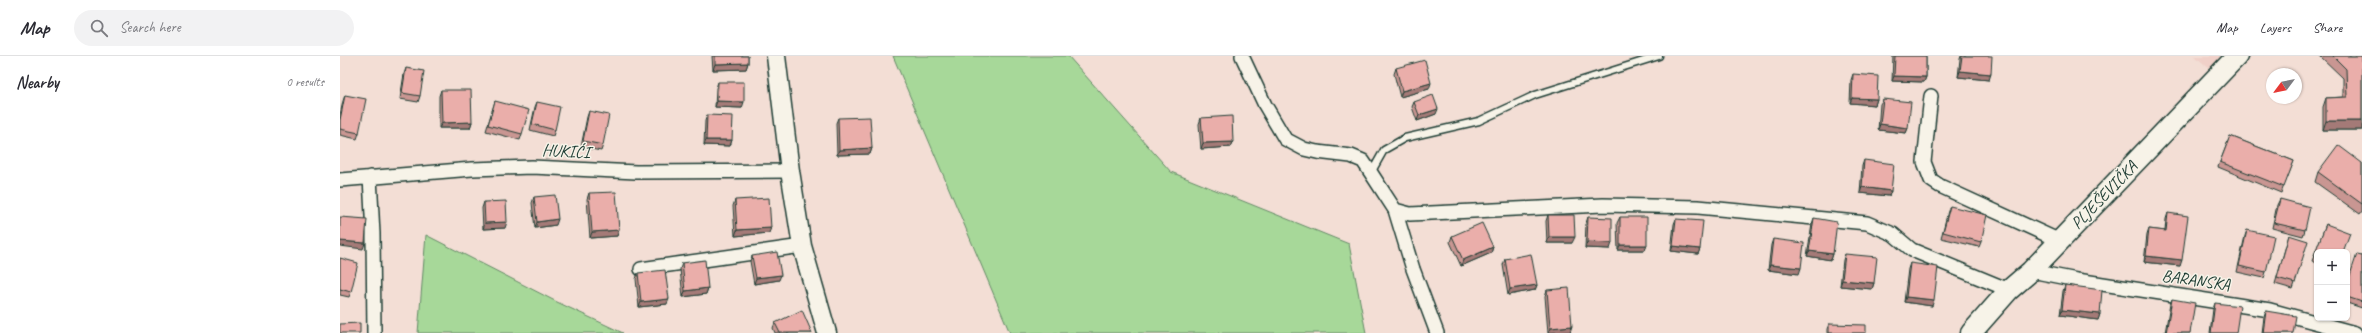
<!DOCTYPE html>
<meta charset="utf-8">
<style>
:root{--surface:#fff;--page:#f2f2f3;--text:#2b2b33;--muted:#7c7c81;--line:#e1e1e2}
body{margin:0;font-family:Caveat,sans-serif;background:var(--page);color:var(--text)}
.controls{position:absolute;right:12px;bottom:12px;display:grid;overflow:hidden;border-radius:6px;box-shadow:0 1px 3px #0004}
.controls button{width:36px;height:36px;display:grid;place-items:center;padding:0;border:0;border-bottom:1px solid var(--line);background:var(--surface);color:var(--text);font:20px sans-serif}
.compass{position:absolute;left:1926px;top:12px;width:36px;height:36px;border-radius:50%;background:var(--surface);box-shadow:0 1px 3px #0004;rotate:238deg}
.list{margin:0;padding:0;list-style:none}
h2{display:flex;justify-content:space-between;align-items:center;height:52px;margin:0;padding:0 16px;font-size:17px}
h2 small{font-size:13px;font-weight:400;color:var(--muted)}
.icon{flex:none;width:22px;height:22px;fill:none;stroke:currentColor;stroke-width:2;stroke-linecap:round;stroke-linejoin:round}
.map{position:relative;flex:none;width:2022px;height:277px;overflow:hidden}
header{display:flex;align-items:center;gap:24px;box-sizing:border-box;height:56px;padding:0 20px;background:var(--surface);border-bottom:1px solid var(--line)}
header strong{font-size:19px}
nav{display:flex;gap:22px;margin-inline-start:auto;font-size:14px}
.search{width:280px;height:36px;background:var(--page);display:flex;align-items:center;gap:10px;box-sizing:border-box;padding:0 14px;border-radius:22px;color:var(--muted);font-size:15px}
main{display:flex}
aside{flex:1;background:var(--surface)}
.map>svg:first-child{display:block}
.built{fill:#f0d0c8}
.green{fill:#a7d899;stroke:#638a66}
.lines{fill:none;stroke-linecap:round;stroke-linejoin:round}
.lane-casing{stroke:#1f3d34;stroke-width:9}
.street-casing{stroke:#1f3d34;stroke-width:16}
.secondary-casing{stroke:#1f3d34;stroke-width:21}
.primary-casing{stroke:#1f3d34;stroke-width:23}
.lane{stroke:#f7f3e8;stroke-width:6}
.street{stroke:#f7f3e8;stroke-width:13}
.secondary{stroke:#f7f3e8;stroke-width:18}
.primary{stroke:#f7f3e8;stroke-width:20}
.wall{fill:#c99692;stroke:#1f3d34}
.shaded-wall{fill:#a47a77;stroke:#1f3d34}
.building{fill:#eaaeaa;stroke:#1f3d34}
.labels{text-anchor:middle;dominant-baseline:central;stroke-width:3;stroke-linejoin:round;paint-order:stroke}
.street-label{font-size:17px;fill:#1f3d34;stroke:#f7f3e8}
</style>
<header>
<strong>Map</strong>
<div class="search"><svg class="icon" aria-label="search" viewBox="0 0 24 24"><circle cx="10" cy="10" r="6"/><path d="M15 15l6 6"/></svg>Search here</div>
<nav><a>Map</a><a>Layers</a><a>Share</a></nav>
</header>
<main>
<aside>
<h2>Nearby<small>0 results</small></h2>
<ul class="list">
</ul>
</aside>
<div class="map">
<svg width="2022" height="277" viewBox="0 0 2022 277">
<rect width="100%" height="100%" fill="#f3ded5"/>
<filter id="ink" filterUnits="userSpaceOnUse"><feTurbulence type="fractalNoise" baseFrequency=".025" numOctaves="2"/><feDisplacementMap in="SourceGraphic" scale="8" xChannelSelector="R" yChannelSelector="G"/><feConvolveMatrix kernelMatrix="1 2 1 2 8 2 1 2 1" color-interpolation-filters="sRGB"/></filter>
<g filter="url(#ink)">
<path class="built" d="M1855 0H1902L1880 22Z"/>
<path class="green" d="M553 0H728L831 116 1009 188 1026 277H670Z
M86 179 217 246 283 277H78Z"/>
<g class="lines">
<g class="lane-casing">
<path id="lane" d="M1031 117 1044 94 1065 82 1139 65 1195 39 1319 0"/>
</g>
<g class="street-casing">
<path id="street" d="M902 0 925 49 945 83 964 93 977 96 1011 100 1023 105 1031 117 1055 154 1073 213 1097 277
M1591 40 1584 106 1591 124 1600 130 1720 185
M30 121 33 178 34 277
M0 124 132 113 192 111 296 116 450 115
M1055 154 1070 158 1263 149 1358 151 1527 167 1553 178 1572 194 1669 234
M301 213 462 190
M1691 215 1737 224 1930 254 2015 277"/>
</g>
<g class="secondary-casing">
<path id="secondary" d="M436 0 450 115 462 190 487 277"/>
</g>
<g class="primary-casing">
<path id="primary" d="M1631 277 1669 234 1691 215 1897 0"/>
</g>
<use href="#lane" class="lane"/>
<use href="#street" class="street"/>
<use href="#secondary" class="secondary"/>
<use href="#primary" class="primary"/>
</g>
<path class="wall" d="M372 0H408V7L406 13 373 14Z
M1553 0H1586V21L1584 26 1552 25Z
M1621 0H1649V24L1618 21 1620 3Z
M1980 0H2022V74H1983V51L1986 42 2003 41V22Z
M66 12 80 40 78 46 60 43 64 18Z
M1056 12 1089 33 1060 41 1054 18Z
M1513 18 1537 43 1535 49 1510 47 1511 24Z
M378 26 402 52 375 51 376 32Z
M101 34 132 66 130 72H99V40Z
M5 39 19 77 17 83 0 79V59L3 45Z
M1543 43 1568 72 1566 77 1538 74 1540 48Z
M155 45 182 78 180 84 146 75Z
M197 46 215 74 213 80 190 74 195 51Z
M1074 46 1096 58 1077 65 1072 51Z
M249 55 263 89 261 95 241 91 247 61Z
M367 59 392 84 390 90 364 89 365 65Z
M498 62 532 92 530 98 497 99 496 67Z
M861 62 893 86 891 91 861 93 859 68Z
M1890 80 1954 105 1941 137 1878 111Z
M1524 104 1551 135 1549 140 1520 137 1522 110Z
M2022 107V155L2020 158 1975 126 1978 116Z
M249 137 279 174 277 180 250 182 247 143Z
M194 141 216 169 195 172 192 147Z
M1940 143 1965 174 1963 180 1932 172 1937 149Z
M395 144 429 177 395 180 393 150Z
M144 146 165 172 143 173 142 152Z
M1610 150 1641 186 1639 191 1601 182 1608 155Z
M1828 157 1840 210 1804 206 1807 179 1809 173 1825 175 1826 163Z
M1208 159 1232 187H1207L1206 165Z
M1248 161 1270 193 1245 192 1246 167Z
M1280 161 1307 189 1305 194H1278L1277 167Z
M1474 162 1493 198 1491 204 1467 200 1472 168Z
M1336 163 1360 193 1358 198 1331 195 1334 168Z
M1986 168 1977 196V207L1972 205Z
M1907 174 1926 216 1924 222 1897 216 1905 180Z
M1949 179 1955 227 1953 233 1935 228Z
M1112 180 1153 191 1151 197 1121 210 1110 186Z
M1433 183 1459 218 1428 214 1431 189Z
M1505 198 1534 227 1532 233 1500 230 1503 204Z
M2022 199V252L2007 247V227Z
M412 200 439 224 414 228 410 205Z
M0 202 11 236 9 241 0 239Z
M1165 203 1197 229 1195 234 1168 239 1163 209Z
M342 207 368 232 366 238 343 241 340 213Z
M1570 207 1592 250 1564 246 1568 213Z
M298 217 327 248 299 251 296 223Z
M1725 229 1760 258 1758 264 1720 259 1723 235Z
M1207 234 1230 276 1208 277 1205 240Z
M1832 243 1850 277H1825L1830 248Z
M1875 247 1896 277H1870L1873 253Z
M1926 255 1953 277H1922L1924 261Z
M435 267 472 277H435L433 272Z
M1489 268 1526 277H1487V273Z"/>
<path class="shaded-wall" d="M408 7 406 13 373 14 375 8Z
M1620 15 1651 18 1649 24 1618 21Z
M1554 20 1586 21 1584 26 1552 25Z
M1091 27 1089 33 1060 41 1062 35Z
M1512 42 1537 43 1535 49 1510 47Z
M377 45 404 46 402 52 375 51Z
M1098 53 1096 58 1077 65 1079 59Z
M1986 65H2022V74H1983Z
M132 66 130 72H99L102 67Z
M1540 68 1568 72 1566 77 1538 74Z
M366 84H392L390 90 364 89Z
M893 86 891 91 861 93 863 87Z
M532 92 530 98 497 99 499 94Z
M1522 131 1551 135 1549 140 1520 137Z
M218 163 216 169 195 172 197 166Z
M167 166 165 172 143 173 145 167Z
M431 172 429 177 395 180 397 174Z
M279 174 277 180 250 182 252 176Z
M1209 181H1235L1232 187H1207Z
M0 185 25 187 23 193 0 190Z
M1247 186 1272 187 1270 193 1245 192Z
M1280 189H1307L1305 194H1278Z
M1333 190 1360 193 1358 198 1331 195Z
M1153 191 1151 197 1121 210 1123 204Z
M1469 195 1493 198 1491 204 1467 200Z
M1806 200 1842 204 1840 210 1804 206Z
M1430 209 1461 212 1459 218 1428 214Z
M441 219 439 224 414 228 416 222Z
M1502 224 1534 227 1532 233 1500 230Z
M1197 229 1195 234 1168 239 1170 233Z
M368 232 366 238 343 241 345 235Z
M1566 241 1594 244 1592 250 1564 246Z
M329 243 327 248 299 251 301 246Z
M1722 254 1760 258 1758 264 1720 259Z
M1232 270 1230 276 1208 277 1210 272Z"/>
<path class="building" d="M375 0H408V7L375 8Z
M1555 0H1586V21L1554 20Z
M1622 0H1652L1651 18 1620 15Z
M1993 0H2022V65H1986V42L2007 41 2006 13Z
M1085 4 1091 27 1062 35 1056 12Z
M66 12 84 15 80 40 62 37Z
M1513 18 1538 20 1537 43 1512 42Z
M378 26H404V46L377 45Z
M101 34H131L132 66 102 67Z
M5 39 26 43 19 77 0 73V64Z
M1093 39 1098 53 1079 59 1074 46Z
M1543 43 1571 46 1568 72 1540 68Z
M155 45 189 54 182 78 148 69Z
M197 46 220 51 215 74 192 68Z
M249 55 269 59 263 89 243 85Z
M367 59 393 60 392 84H366Z
M892 60 893 86 863 87 861 62Z
M530 61 532 92 499 94 498 62Z
M1890 80 1954 105 1944 131 1880 106Z
M1998 89 2022 107V148L1978 116Z
M1524 104 1554 108 1551 135 1522 131Z
M276 136 279 174 252 176 249 137Z
M215 139 218 163 197 166 194 141Z
M429 142 431 172 397 174 395 144Z
M1940 143 1970 151 1965 174 1934 167Z
M166 145 167 166 145 167 144 146Z
M1610 150 1647 159 1641 186 1603 176Z
M1828 157 1848 160 1842 204 1806 200 1809 173 1826 175Z
M1208 159H1234L1235 181H1209Z
M0 161 27 163 25 187 0 185Z
M1248 161 1272 162V187L1247 186Z
M1280 161H1307V189H1280Z
M1474 162 1497 166 1493 198 1469 195Z
M1336 163 1363 165 1360 193 1333 190Z
M1142 167 1153 191 1123 204 1112 180Z
M1986 168 2010 177 2003 196H1977V200L1974 199Z
M1907 174 1934 180 1926 216 1899 210Z
M1949 179 1968 185 1955 227 1937 222Z
M1433 183 1464 187 1461 212 1430 209Z
M437 196 441 219 416 222 412 200Z
M1191 198 1197 229 1170 233 1165 203Z
M1505 198 1537 201 1534 227 1502 224Z
M2017 198 2022 199V246L2007 241V228Z
M0 202 18 207 11 236 0 233Z
M365 204 368 232 345 235 342 207Z
M1570 207 1598 211 1594 244 1566 241Z
M325 214 329 243 301 246 298 217Z
M1725 229 1762 234 1760 258 1722 254Z
M1229 232 1232 270 1210 272 1207 234Z
M1832 243 1855 247 1850 277H1826Z
M1875 247 1900 250 1896 277H1871Z
M462 254 472 277H440L435 267Z
M1926 255 1956 260 1953 277H1923Z
M20 267V277H0V268Z
M1489 268 1526 269V277H1489Z"/>
</g>
<g class="labels">
<g class="street-label">
<text transform="translate(226 95) rotate(3)">HUKIĆI</text>
<text transform="translate(1764 139) rotate(-46)">PLJEŠEVIČKA</text>
<text transform="translate(1856 224) rotate(8)">BARANSKA</text>
</g>
</g>
</svg>
<div class="controls">
<button>+</button>
<button>−</button>
</div>
<svg class="compass" viewBox="-18 -18 36 36"><path d="M0-13l5 13h-10z" fill="#e53935"/><path d="M0 13l5-13h-10z" fill="#7c7c81"/></svg>
</div>
</main>
